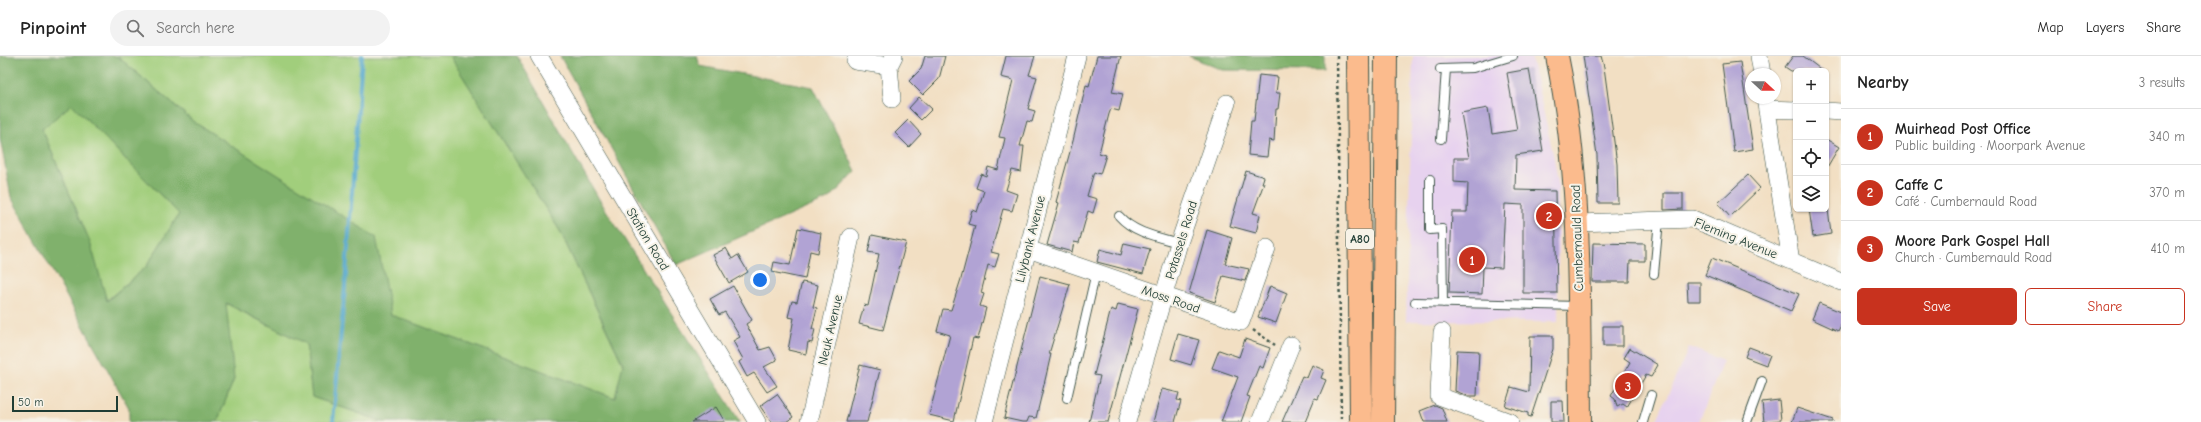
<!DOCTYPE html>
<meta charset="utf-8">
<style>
:root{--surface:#fff;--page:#f2f2f2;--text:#222;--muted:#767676;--line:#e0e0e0;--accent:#c8321e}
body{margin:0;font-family:"Comic Neue",sans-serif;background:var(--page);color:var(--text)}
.controls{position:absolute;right:12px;top:12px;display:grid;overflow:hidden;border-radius:6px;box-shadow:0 1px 3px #0004}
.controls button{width:36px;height:36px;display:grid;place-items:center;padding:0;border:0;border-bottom:1px solid var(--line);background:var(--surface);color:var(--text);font:20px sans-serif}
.compass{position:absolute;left:1745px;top:12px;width:36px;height:36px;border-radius:50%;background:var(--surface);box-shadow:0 1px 3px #0004;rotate:111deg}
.scale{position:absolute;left:12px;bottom:10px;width:106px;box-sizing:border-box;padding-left:4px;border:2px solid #1f3d34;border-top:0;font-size:11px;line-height:14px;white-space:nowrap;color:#1f3d34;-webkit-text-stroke:3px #f7f3e8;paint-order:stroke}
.you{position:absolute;left:760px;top:224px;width:14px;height:14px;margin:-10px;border:3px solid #fff;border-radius:50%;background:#1a73e8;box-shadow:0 0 0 6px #1a73e833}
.badge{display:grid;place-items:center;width:26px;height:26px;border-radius:50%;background:var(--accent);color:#fff;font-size:13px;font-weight:700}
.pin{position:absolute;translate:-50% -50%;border:2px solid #fff;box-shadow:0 1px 4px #0006}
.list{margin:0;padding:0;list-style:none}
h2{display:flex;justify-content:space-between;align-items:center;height:52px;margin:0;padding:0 16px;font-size:17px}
h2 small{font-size:13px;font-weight:400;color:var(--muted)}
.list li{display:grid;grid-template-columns:26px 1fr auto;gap:12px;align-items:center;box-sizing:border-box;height:56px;padding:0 16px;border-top:1px solid var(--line)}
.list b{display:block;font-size:15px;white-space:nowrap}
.list p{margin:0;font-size:13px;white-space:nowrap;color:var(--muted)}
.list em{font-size:13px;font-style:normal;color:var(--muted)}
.actions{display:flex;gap:8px;padding:12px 16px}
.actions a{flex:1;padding:9px 0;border:1px solid var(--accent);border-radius:6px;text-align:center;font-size:14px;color:var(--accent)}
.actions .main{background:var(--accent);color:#fff}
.icon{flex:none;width:22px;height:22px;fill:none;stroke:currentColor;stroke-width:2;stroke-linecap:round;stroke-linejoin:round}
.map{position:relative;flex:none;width:1841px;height:366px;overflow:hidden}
header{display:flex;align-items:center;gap:24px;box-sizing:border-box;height:56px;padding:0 20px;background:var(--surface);border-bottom:1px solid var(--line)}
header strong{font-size:19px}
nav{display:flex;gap:22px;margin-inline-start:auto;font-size:14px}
.search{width:280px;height:36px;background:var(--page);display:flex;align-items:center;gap:10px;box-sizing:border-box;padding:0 14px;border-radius:22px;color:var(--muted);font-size:15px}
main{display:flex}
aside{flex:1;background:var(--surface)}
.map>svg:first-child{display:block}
.built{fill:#e7d2ef}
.green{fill:#a1ce7c;stroke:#608658}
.forest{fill:#80b16c;stroke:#507750;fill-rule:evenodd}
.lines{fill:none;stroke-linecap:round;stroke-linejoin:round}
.stream{stroke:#50a6cc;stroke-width:4}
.building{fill:#b1a3d4}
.lane-casing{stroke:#3f5549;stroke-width:10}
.street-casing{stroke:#3f5549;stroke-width:18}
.primary-casing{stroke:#3f5549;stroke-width:24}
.path{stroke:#3f5549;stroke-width:2.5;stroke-dasharray:3 3;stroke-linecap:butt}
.lane{stroke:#fff;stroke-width:8}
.street{stroke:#fff;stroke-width:17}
.primary{stroke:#fbbb8d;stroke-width:22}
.labels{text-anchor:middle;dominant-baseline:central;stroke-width:4;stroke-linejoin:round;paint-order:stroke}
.shield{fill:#f7f3e8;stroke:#60746a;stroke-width:1}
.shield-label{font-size:12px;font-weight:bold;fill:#1f3d34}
.street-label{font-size:13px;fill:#1f3d34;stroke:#f7f3e8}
</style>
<header>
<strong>Pinpoint</strong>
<div class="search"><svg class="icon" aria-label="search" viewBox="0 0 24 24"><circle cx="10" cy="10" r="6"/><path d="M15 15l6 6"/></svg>Search here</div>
<nav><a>Map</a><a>Layers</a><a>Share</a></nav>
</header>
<main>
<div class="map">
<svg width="1841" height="366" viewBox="0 0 1841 366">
<rect width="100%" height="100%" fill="#f7f3e8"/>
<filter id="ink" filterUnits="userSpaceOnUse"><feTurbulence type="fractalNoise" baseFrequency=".025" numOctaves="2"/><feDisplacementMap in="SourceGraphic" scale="8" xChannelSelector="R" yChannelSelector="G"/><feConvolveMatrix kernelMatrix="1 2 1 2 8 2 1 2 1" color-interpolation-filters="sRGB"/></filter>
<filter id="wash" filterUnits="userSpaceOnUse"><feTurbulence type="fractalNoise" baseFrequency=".012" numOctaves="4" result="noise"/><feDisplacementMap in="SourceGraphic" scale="16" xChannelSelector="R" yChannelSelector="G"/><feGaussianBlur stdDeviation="0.9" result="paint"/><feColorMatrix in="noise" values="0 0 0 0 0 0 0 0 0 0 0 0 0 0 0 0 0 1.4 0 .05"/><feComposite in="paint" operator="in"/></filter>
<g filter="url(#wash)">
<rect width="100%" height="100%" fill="#f2dfc3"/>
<path class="built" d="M1413 0H1531L1554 102 1558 127V266L1406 265Z
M1689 291 1723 305 1699 366H1656Z"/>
<path class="green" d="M117 0H450L560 175 623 309 615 342 391 259 375 181 194 66Z
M72 48 179 158 146 211 106 245 90 186 42 73Z
M225 247 306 288 312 341 384 366H217L234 323Z"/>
<path class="forest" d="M0 0H117L194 66 376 181 391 259 615 342 623 308 560 175 450 0H517L599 143 740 366H384L312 341 306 288 226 247 234 323 217 366H129V352L11 141 0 82ZM72 48 179 158 146 211 107 245 90 186 42 73Z
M560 0H697L700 10 813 31 856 115 830 142 676 209Z
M1189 0H1325V15L1222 14Z"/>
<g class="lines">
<path class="stream" d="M333 366 345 231 362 0"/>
</g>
<g id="blocks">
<path class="building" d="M925 0H945L939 23 923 39 909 25 921 13Z
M1006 0H1035L1029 19 1037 21 1028 53 1035 55 1032 66 1027 65 1020 90H1024L1021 116 1012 114 1006 134 1017 138 1012 155 1003 153 991 196 999 198 995 211 988 209 981 237 984 238 980 250 986 252 978 283 973 282 954 365 929 359 950 279 937 275 943 253 951 254 961 223 975 170 968 168 972 154 977 156 984 135 976 132 981 118 986 120 988 111 998 114 1005 82 999 81 1013 24 1001 21Z
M1097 0H1121L1112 36 1123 38 1119 55 1111 53 1109 58 1099 97 1106 99 1100 118 1094 116 1087 140 1097 143 1093 157 1088 155 1079 187 1074 186 1072 196 1047 189 1059 147 1056 146 1073 85 1086 29 1089 30Z
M1583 0H1601L1604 11 1617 108 1618 147H1598L1597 99Z
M1793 0H1803L1823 15H1791L1785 11Z
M1740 6 1753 93 1734 96 1722 8Z
M1529 13 1543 95 1516 99 1515 134 1555 135 1557 237H1523V149L1505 148 1502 212 1483 211 1482 238 1449 237 1452 156H1467L1468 127 1454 126V102H1469L1461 57 1488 52 1492 78 1517 74 1507 17Z
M1259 19 1278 21 1276 37H1280L1278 53H1276L1274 85 1269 84 1267 101 1248 99 1251 65H1254Z
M919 41 932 53 921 64 909 52Z
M908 64 921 78 909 91 895 77Z
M1826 83 1839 91 1826 113Z
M1246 115 1264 121 1262 127H1264L1253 157 1260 159 1256 177 1230 170Z
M1748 119 1760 132 1730 161 1718 147Z
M1664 137H1683V153L1664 154Z
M1809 153H1828L1831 178 1813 181Z
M798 172 821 177 818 197 810 195 805 223 772 216 774 206 790 209Z
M1207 174 1232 182 1225 208 1249 213 1245 225 1223 220 1215 246 1189 237Z
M872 179 906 186 883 274 859 268 864 249 868 250 879 198 868 196Z
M1124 187 1150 193 1143 218 1097 206 1100 193 1121 199Z
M1593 187 1645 188V205H1630L1629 226H1592Z
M726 192 732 203 738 199 748 216 729 227 713 199Z
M1712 202 1799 238 1791 255 1705 219Z
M1040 220 1070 228 1049 298H1051L1046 320 1036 362 1029 361 1027 366H1022L1004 362Z
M802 226 818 229 813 251 817 252 812 273H815L812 287 808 286 806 298 788 294 794 262 788 261 792 245 797 246Z
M1687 226H1700V245H1688Z
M733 230 752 264 746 268 760 294 770 291 777 304 764 311 777 330 767 336 754 317 747 321 739 306 743 303 733 285 740 281 725 256 719 259 710 243Z
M1270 230 1287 237 1276 267 1258 261Z
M1819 247 1841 256V269L1838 275 1812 263Z
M1118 248 1138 253 1108 366H1089L1100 320 1094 319 1111 253 1116 255Z
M1603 270H1623V290H1603Z
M1178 278 1199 284 1191 309 1171 303Z
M1530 280H1553V293L1531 361 1528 360V357L1505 350 1511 331 1529 336Z
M1245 283 1270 292 1263 312 1259 310 1247 340 1250 341 1241 366H1221L1238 321 1212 312 1219 294 1239 301Z
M1749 291 1770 299 1766 309 1745 301Z
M1630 292 1658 309 1651 321 1646 319 1627 351 1623 348 1617 351 1615 343 1611 340 1630 306 1624 302Z
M1457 294 1479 295 1477 340H1468L1455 335Z
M860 309 880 314 867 366H846Z
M1312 309 1324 314 1321 322 1326 324 1318 343 1315 342 1305 366H1282L1302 320 1307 322Z
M1162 333 1179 337 1177 344 1181 345 1175 366H1153Z
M777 338 793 361 786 366H771L760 350Z
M1779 344 1781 364 1764 366 1762 346Z
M1551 345H1563L1564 366H1551Z
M1435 349 1442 352 1447 366H1424L1420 355Z
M716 351 725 366H692Z
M1797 352 1833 364V366H1792Z"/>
</g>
</g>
<g filter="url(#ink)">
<use href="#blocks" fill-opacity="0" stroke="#3f5549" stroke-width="1"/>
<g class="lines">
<g class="lane-casing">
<path id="lane" d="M1440 13 1473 12 1513 0
M1441 83 1446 13
M1430 123V174L1442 173 1443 247
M1119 160C1134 177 1158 181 1179 187
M1654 218 1659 164
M1415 246 1578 250
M1067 342 1096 216
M1643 366 1651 339
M1747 366 1762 325"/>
</g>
<g class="street-casing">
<path id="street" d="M539 0 757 366
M1759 0 1762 18
M855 5 889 10 894 0
M889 10 892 43
M1765 42 1791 205
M1767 53 1796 54
M1826 55 1841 56
M1578 167 1693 163 1841 226
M1028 193 1241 266 1267 192
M1442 276 1439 340 1510 366
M809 366 851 181
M984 366 1077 0
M1127 366 1179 187 1227 47
M1260 366 1291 289"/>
</g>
<g class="primary-casing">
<path id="primary" d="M1358 0 1361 366
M1557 0C1582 121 1579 243 1580 366
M1383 366 1386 0"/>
</g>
<path class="path" d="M1337 0 1341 366
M1253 274 1275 289"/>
<use href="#lane" class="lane"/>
<use href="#street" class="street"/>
<use href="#primary" class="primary"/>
</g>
</g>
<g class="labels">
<rect class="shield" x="1346" y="173" width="28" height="20" rx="3"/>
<g class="shield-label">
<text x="1360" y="183">A80</text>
</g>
<g class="street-label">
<text transform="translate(1577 182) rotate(-92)">Cumbernauld Road</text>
<text transform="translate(1736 182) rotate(22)">Fleming Avenue</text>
<text transform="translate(648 183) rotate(59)">Station Road</text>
<text transform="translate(1030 183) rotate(-76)">Lilybank Avenue</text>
<text transform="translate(1181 184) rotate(-73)">Potassels Road</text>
<text transform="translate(1171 243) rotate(19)">Moss Road</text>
<text transform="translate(830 274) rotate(-77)">Neuk Avenue</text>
</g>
</g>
</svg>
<div class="controls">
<button>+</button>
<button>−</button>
<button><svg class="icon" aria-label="locate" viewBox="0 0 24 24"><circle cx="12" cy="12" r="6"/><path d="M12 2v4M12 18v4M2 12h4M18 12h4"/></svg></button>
<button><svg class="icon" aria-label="layers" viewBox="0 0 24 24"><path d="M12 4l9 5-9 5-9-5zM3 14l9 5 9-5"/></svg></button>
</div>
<svg class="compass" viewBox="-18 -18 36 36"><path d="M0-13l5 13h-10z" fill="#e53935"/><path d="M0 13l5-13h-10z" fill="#767676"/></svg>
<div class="scale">50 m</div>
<div class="you"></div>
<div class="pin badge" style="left:1472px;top:204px">1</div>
<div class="pin badge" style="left:1549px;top:160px">2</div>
<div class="pin badge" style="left:1628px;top:330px">3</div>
</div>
<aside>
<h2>Nearby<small>3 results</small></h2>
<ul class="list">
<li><span class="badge">1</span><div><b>Muirhead Post Office</b><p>Public building · Moorpark Avenue</p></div><em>340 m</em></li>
<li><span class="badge">2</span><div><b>Caffe C</b><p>Café · Cumbernauld Road</p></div><em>370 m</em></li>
<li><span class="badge">3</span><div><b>Moore Park Gospel Hall</b><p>Church · Cumbernauld Road</p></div><em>410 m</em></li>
</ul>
<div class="actions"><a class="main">Save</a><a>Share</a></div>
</aside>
</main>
